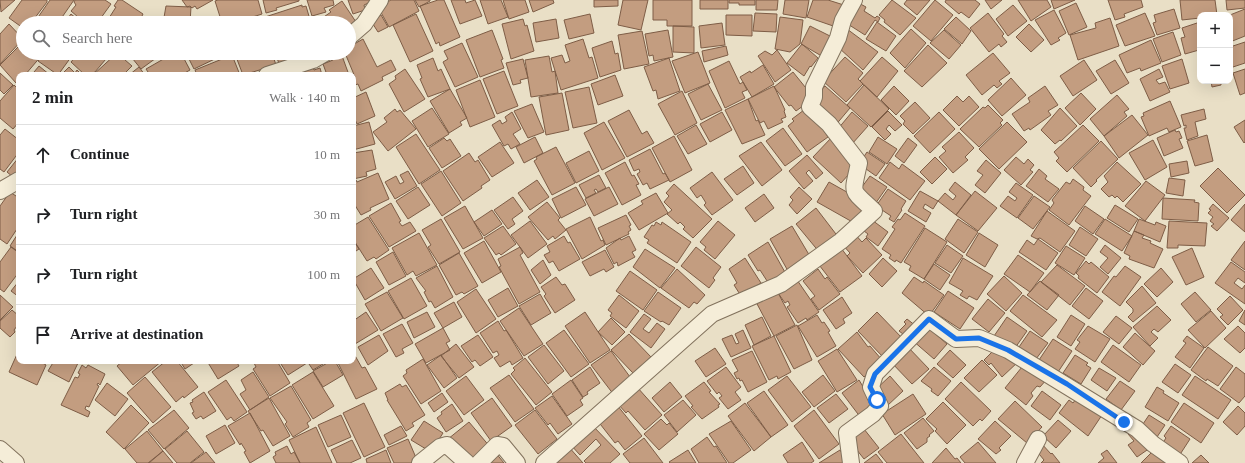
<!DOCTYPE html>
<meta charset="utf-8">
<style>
:root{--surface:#fff;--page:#f2f2f2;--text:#202124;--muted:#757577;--line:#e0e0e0}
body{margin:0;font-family:"Times New Roman",serif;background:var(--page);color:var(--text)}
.controls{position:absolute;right:12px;top:12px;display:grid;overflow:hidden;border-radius:8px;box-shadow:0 4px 16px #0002}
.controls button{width:36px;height:36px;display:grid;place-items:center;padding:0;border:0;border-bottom:1px solid var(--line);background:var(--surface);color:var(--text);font:20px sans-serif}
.stop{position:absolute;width:12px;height:12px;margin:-9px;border:3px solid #1a73e8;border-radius:50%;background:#fff}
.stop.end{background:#1a73e8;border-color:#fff;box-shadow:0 1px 4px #0008}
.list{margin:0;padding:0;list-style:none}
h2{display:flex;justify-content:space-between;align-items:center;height:52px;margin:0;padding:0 16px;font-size:17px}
h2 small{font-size:13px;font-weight:400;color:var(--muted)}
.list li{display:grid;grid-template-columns:26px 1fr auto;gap:12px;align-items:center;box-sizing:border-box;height:60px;padding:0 16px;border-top:1px solid var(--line)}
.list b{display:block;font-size:15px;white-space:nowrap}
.list em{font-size:13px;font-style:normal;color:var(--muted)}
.icon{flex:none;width:22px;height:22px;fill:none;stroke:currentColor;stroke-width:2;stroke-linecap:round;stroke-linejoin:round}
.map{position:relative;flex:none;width:1245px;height:463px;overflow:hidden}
.search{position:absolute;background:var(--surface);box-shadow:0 4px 16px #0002;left:16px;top:16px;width:340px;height:44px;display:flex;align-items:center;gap:10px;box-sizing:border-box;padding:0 14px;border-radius:22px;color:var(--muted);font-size:15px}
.panel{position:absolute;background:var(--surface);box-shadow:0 4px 16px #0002;left:16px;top:72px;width:340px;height:292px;border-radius:8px}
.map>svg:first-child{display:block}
.building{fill:#c39d80;stroke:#7e5d46}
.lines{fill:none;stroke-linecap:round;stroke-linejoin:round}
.street-casing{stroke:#82725d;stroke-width:18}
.street{stroke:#f5edd8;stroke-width:16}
.route{stroke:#1a73e8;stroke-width:5}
</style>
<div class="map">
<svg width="1245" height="463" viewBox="0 0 1245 463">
<rect width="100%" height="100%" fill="#e9dfc6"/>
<path class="building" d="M0 0H15L1 12Z
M22 0H47V2L31 23H23V28L9 18Z
M50 0H74L58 23H34Z
M75 0H105L111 4 98 22 85 23 71 11 76 5 74 2Z
M118 0H122L143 14 142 16 149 21 148 23H116L109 18 116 7 114 6Z
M182 0H213L197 9 195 6 192 8 190 6 187 7Z
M218 0H258L262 14 234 23H222L215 1Z
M263 0H299V1L276 8 277 10 266 13Z
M307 0H333L334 5 324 8 326 12 312 16Z
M348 0H375L364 5 365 10 353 14Z
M391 0H414L419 11 389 27 378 7Z
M415 0H430V1L419 7Z
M438 0H444L460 37 440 46 439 42 436 44 420 6Z
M451 0H465L466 3 475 0 482 16 460 24Z
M480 0H501L508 17 488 24Z
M503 0H525L529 12 509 19Z
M529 0H553L554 3 533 12Z
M594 0H618V6L594 7Z
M623 0H648L641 30 618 25Z
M653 0H692V26H667V20H653Z
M700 0H728V9H700Z
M729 0H755V5H739V3H729Z
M756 0H778L777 10H756Z
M785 0H809L806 18 783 14Z
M813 0H828L847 6 839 28 807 17Z
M892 0 916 18 900 35 884 22 885 20 879 15Z
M907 0H930L917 15 904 4Z
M935 0 953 15 931 41 913 26Z
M946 0H975L980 4 969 18 961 12 959 14 945 2Z
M985 0H1002L991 9Z
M1018 0H1047L1051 7 1031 21Z
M1051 0H1075L1054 9Z
M1108 0H1141L1143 7 1124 14 1125 17 1115 20Z
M1180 0H1215L1217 15H1200V18L1182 20Z
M1226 0H1245V8L1227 10Z
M342 1 356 22 349 27V23H315L331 12 329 10Z
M855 1 866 7 864 11 875 18 877 16 880 18 878 22 875 20 865 35 843 21Z
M1076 3 1087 27 1069 35 1059 11Z
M302 5V7L306 6 311 23H267L265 17Z
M1013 5 1027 21 1008 36 996 19Z
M166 6 191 7 190 23H163Z
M1174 9 1180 28 1157 35 1153 23 1156 22 1154 15Z
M1245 9V36L1230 42V15Z
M1054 10 1066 33 1058 38 1060 40 1051 45 1035 20Z
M755 13 777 14 776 32 753 31Z
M988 13 1004 34 1002 36 1007 42 1001 47 999 44 989 52 970 28Z
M1145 13 1155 36 1125 46 1116 25Z
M71 14 82 23H64Z
M416 14 433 51 410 62 393 25Z
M590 14 594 33 569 39 564 20Z
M381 15 388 27 378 32 371 21Z
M726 15H752V36L726 35Z
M780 17 803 20 800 44 790 52 775 49Z
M956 17 971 31 962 44 944 29Z
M1110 18 1119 46 1078 60 1070 35 1096 28 1095 23Z
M523 19 525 26 527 25 534 51 511 59 502 24Z
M556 19 559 38 536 42 533 23Z
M877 22 896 36 886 51 866 39Z
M1200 22V55L1199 50 1185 54 1181 38 1185 37 1182 28Z
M722 23 725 45 701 48 699 26Z
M9 24 23 39 0 64V34Z
M1029 24 1044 40 1031 52 1016 37Z
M673 26 694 27V53L673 52Z
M810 26 836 39 825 58 801 44Z
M847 29 878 52 863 70 838 47Z
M911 29 926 43 905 68 890 53Z
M492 30 503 59 501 60 504 68 480 77 466 40Z
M668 30 673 57 654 61 653 55 649 56 645 34Z
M944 30 961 45 949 59 930 43Z
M642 31 649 64 624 69 618 35Z
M1173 32 1181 55 1162 62 1153 39Z
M363 39 377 67 391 60 396 70 382 77 383 80 361 91 358 84 355 85 353 80 355 77 345 53H349V47Z
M583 39 589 58 592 57 598 78 561 90 551 58 562 55 565 63 570 61 565 45Z
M1151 40 1161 63 1141 71 1140 68 1127 73 1119 55Z
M612 41 615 54 618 53 621 70 600 77 592 48Z
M23 42V53H39L42 55 25 75H19V81L16 83 0 65Z
M1245 42V63L1230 68 1231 58 1230 47Z
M462 43 478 77 455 87 443 62 448 59 444 51Z
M802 44 818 58 811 67 810 66 804 76 787 63Z
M928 45 947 63 922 87 904 71Z
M726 46 728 55 704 62 702 51Z
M777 50 791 70 775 82 758 56 765 51 772 55Z
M698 52 710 83 685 93 672 61Z
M45 53H74L58 75 38 61Z
M79 53H111L95 72 89 75H85L71 62Z
M117 53 132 66 123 75H93Z
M128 53H163L141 69Z
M174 53H181L190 70 181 75H150L146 69Z
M186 53H219L221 56 194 69Z
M238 53H272L276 65 243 75 235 54Z
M275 53H308L305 54 307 57 280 66Z
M338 53H341L349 75H327L323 64 333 60 331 56Z
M993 53 1010 73 999 81 1002 84 997 88 994 85 982 95 966 75Z
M232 55 240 75H197L195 70Z
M549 56 552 72 555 71 558 93 531 97 525 60Z
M845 57 863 73 858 79 863 84 846 102 823 81Z
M882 57 898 71 877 97 860 81Z
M433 58 438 71 441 69 450 89 428 97 420 79 422 78 417 65Z
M669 58 680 91 658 99 656 90 653 91 644 67Z
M523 59 528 78 520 80 521 83 513 85 506 63Z
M1182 59 1189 83 1170 89 1162 66Z
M1084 60 1097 80 1073 96 1060 76Z
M1115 60 1129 83 1111 94 1096 71Z
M729 61 740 84 743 82 747 90 742 92 745 98 725 108 709 71Z
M763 65 774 84 752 97 740 77 750 71 751 73Z
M39 66 50 75H37L34 72Z
M69 67 75 73 77 70 82 75H61Z
M139 67 145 75H129Z
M313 68 314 70 320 68 322 75H304L303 72Z
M405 69 425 99 404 112 389 84 396 79 395 76Z
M1159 69 1163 77 1156 80 1159 84 1165 82 1170 92 1150 101 1140 79Z
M1245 69V93L1240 95 1233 73Z
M504 71 518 106 497 114 483 79Z
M793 72 814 98 796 111 791 105 789 106 774 87Z
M0 73 13 85 4 94 0 90Z
M615 75 623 96 598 105 591 84Z
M1011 78 1026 95 1002 116 988 100Z
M480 80 495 117 470 127 456 90Z
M1211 81H1221V85L1212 87Z
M708 84 722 110 701 120 688 94Z
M14 85 19 90V122L13 129 0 118V101Z
M864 85 889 109 871 127 847 105Z
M774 86 785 110 784 111 786 117 781 119 783 122 768 129 764 121 760 123 748 99Z
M825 86 850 108 834 127 812 107 815 97Z
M894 86 909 101 896 115 881 100Z
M1045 86 1058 105 1048 111 1051 115 1030 130 1029 128 1024 131 1012 114 1030 102 1028 98Z
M589 87 597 123 573 128 565 92Z
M450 89 467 118 460 122 462 125 449 133 430 101Z
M682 91 697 123 675 135 658 104Z
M366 92 375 116 357 124 353 115V98Z
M562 93 569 130 546 135 539 97Z
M1081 93 1096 109 1080 125 1065 108Z
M1117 95 1129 109 1124 112 1127 116 1104 136 1090 119Z
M957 96 963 102 969 96 979 107 959 126 943 110Z
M748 99 756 121 758 120 765 135 742 144 725 110Z
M1170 101 1181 127 1169 132 1167 128 1149 136 1141 117 1144 116 1143 113Z
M915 102 930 118 913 134 903 124 905 121 900 116Z
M532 104 544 132 528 138 514 111Z
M988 105 1003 120 1000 123 1002 125 979 147 960 129 983 107 985 108Z
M808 107 828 137 807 152 788 126 794 121 792 119Z
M432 108 449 134 428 147 412 121Z
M1060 108 1077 126 1061 141 1060 140 1055 144 1041 130Z
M395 109 397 112 400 110 416 129 388 151 373 132 387 122 384 118Z
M1204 109 1206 119 1195 122 1198 136 1187 140 1184 128H1186V125L1184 126 1181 115Z
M629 110 642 134 647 131 654 143 627 157 608 121Z
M888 111 902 125 895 131 889 125 886 129 891 134 885 140 872 127Z
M512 112 521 129 513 134 520 144 511 149 508 144 504 146 492 125 500 120 502 124 507 121 505 117Z
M722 112 732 130 710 142 700 124Z
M852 112 868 126 852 144 837 130Z
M939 112 955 129 930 153 914 136Z
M1132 115 1148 135 1119 158 1104 136Z
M1245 120V142L1244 143 1234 127Z
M369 122 375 144 353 150V126Z
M604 122 625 158 602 170 584 133Z
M1007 122 1027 142 999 169 979 149Z
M696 125 707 144 688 154 677 136Z
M1083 125 1099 141 1067 172 1056 161 1059 158 1054 152Z
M783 128 802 154 785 166 766 141Z
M5 129 19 140V152L4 172 0 169V135Z
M1175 130 1176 132 1179 131 1182 138 1179 139 1183 148 1164 156 1157 138Z
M959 132 974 148 965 157 968 160 953 173 939 157 946 151 942 147Z
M416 134 440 170 419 184 396 147Z
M1207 135 1213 161 1195 166 1187 141Z
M674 136 692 170 670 182 652 148Z
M535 137 543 153 524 163 516 147Z
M832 137 858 164 841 183 813 157Z
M878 137 897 149 887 164 869 152Z
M444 138 447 141 450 139 461 156 442 168 429 148Z
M908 138 917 145 904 163 895 156Z
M1153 140 1167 167 1145 180 1129 153Z
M1101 141 1118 159 1096 180 1097 181 1091 187 1073 168Z
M500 142 514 163 492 177 478 157Z
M761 142 782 170 762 186 739 156Z
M556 147 575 183 552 195 534 161 537 159 536 157Z
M650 149 663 174 665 173 669 180 650 189 647 183 643 185 637 174 640 172 639 169 634 171 629 160Z
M372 150 376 169 366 172 367 176 353 179V153Z
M589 151 599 171 576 183 566 163Z
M867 152 885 164 876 176 859 164Z
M469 153 475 162 478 160 490 180 481 186 482 188 463 201 443 171Z
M807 155 823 173 816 179 809 170 806 173 813 181 804 189 789 171Z
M19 157V176L13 177 7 172Z
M935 157 947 169 932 184 920 172Z
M1016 157 1024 164 1028 159 1034 165 1030 170 1033 172 1021 185 1004 170Z
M986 160 1001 173 985 193 975 185 983 175 977 171Z
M1187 161 1189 173 1171 177 1169 164Z
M625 162 632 176 634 175 639 184 636 185 641 195 622 205 605 173Z
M890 162 899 169 902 164 925 181 910 200 879 178Z
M1117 162 1141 184 1123 202 1117 196 1115 198 1112 195 1109 197 1101 189 1108 182 1104 176Z
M743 166 754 183 737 195 724 179Z
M1218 168 1245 195 1227 213 1200 186Z
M1039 169 1047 176 1045 179 1059 189 1048 202 1026 186Z
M408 171 417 186 395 199 385 182 396 176 400 184 404 182 400 175Z
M441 171 461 203 442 216 421 184Z
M712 172 733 200 712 215 704 205 706 203 701 195 697 198 690 188Z
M378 173 389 199 370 208 371 210 361 215 353 202V181L356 180 357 182Z
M599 175 606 188 598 192 596 189 594 190 596 193 586 198 579 185Z
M870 176 887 187 873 207 856 195Z
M1169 178 1185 180 1183 196 1166 193Z
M1073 179 1084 187 1083 190 1091 196 1069 225 1049 210 1054 203 1052 200 1066 182 1070 184Z
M537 180 549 197 530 210 518 193Z
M1146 181 1165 195 1145 221 1125 206Z
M829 182 861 200 867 206 856 224 817 202Z
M955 182 971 195 956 215 938 201 945 193 953 200 956 196 949 190Z
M1016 183 1033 195 1017 218 1000 206 1008 196 1015 201 1017 198 1009 192Z
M674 184 712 219 693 238 683 229 685 227 680 222 678 224 667 214 672 210 664 202 669 196 666 193Z
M418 187 430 205 408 219 396 201Z
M576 187 586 205 561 218 552 199Z
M609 187 618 204 594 216 585 199Z
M799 187 812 199 797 214 789 205 793 200 790 197Z
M888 189 906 201 901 209 902 210 894 222 889 219 891 216 876 206Z
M920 191 938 201 933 209 925 204 923 208 931 213 926 222 908 211Z
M975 191 997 208 978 231 956 215Z
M10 192 19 198V226L7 244 0 239V206Z
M656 193 668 213 639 230 628 213 643 204 641 201Z
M764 194 774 208 755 222 745 208Z
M1034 196 1050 207 1033 229 1018 218Z
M513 197 523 211 512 219 515 224 508 229 494 210Z
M1163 198 1195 200 1194 202 1199 203 1198 221 1162 219Z
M547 202 560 218 558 220 566 230 555 239 553 236 548 240 528 217Z
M391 203 401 221 399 222 402 226 410 222 416 231 389 247 369 216Z
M1213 204 1229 218 1217 231 1211 226 1214 224 1210 221 1213 217 1208 213 1211 210 1209 209Z
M1245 204V232L1231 220Z
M1115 205 1138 219 1129 232 1107 218Z
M465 206 483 238 463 249 444 218Z
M1085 206 1104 219 1093 234 1075 221Z
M816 208 839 238 820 253 796 224Z
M492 210 502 224 484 236 474 222Z
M1047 211 1075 231 1060 252 1040 238 1037 239 1031 236Z
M905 213 925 226 901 263 896 260 895 262 889 258 891 255 882 249 895 229 892 227 898 219 900 220Z
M626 215 631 225 629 226 631 230 628 232 629 234 606 245 598 228Z
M368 217 389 250 376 259 374 257 367 261 353 239V226Z
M590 217 601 241 603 240 605 245 582 259 566 229Z
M868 217 888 232 878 246 866 237 868 234 860 228Z
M441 219 460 252 439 264 428 247 431 245 422 230Z
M958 219 978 232 964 253 945 239Z
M1105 219 1132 236 1122 251 1095 234Z
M1139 219 1155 225 1156 222 1166 226 1160 242 1134 231Z
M530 221 547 244 528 258 511 235Z
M718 221 735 235 715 259 704 250 706 247 700 242Z
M1169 221 1207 223 1205 246 1178 245V248H1167Z
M656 222 661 225 662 222 691 242 677 263 647 243 649 240 644 237 652 225 654 226Z
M503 226 516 244 501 255 499 253 496 255 484 238Z
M792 226 811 258 788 271 770 239Z
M1080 227 1098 239 1086 256 1069 245Z
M925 228 947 242 924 279 909 270 911 266 904 262Z
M1134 231 1144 235 1142 238 1151 241 1150 243 1163 249 1154 268 1129 259 1130 256 1124 253Z
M19 232V252L10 246Z
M853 232 862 242 866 238 882 255 863 273 847 256 850 253 841 243Z
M419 233 437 265 416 276 413 271 407 275 392 248Z
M979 233 998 245 985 267 966 255Z
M564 236 568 243 570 242 580 259 559 271 553 261 549 263 544 255 550 252 547 246Z
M629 236 636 250 632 252 635 257 618 266 617 262 614 264 606 248 620 238 621 240Z
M1038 239 1058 253 1046 270 1019 252 1027 240 1034 245Z
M353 240 359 249 353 253Z
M484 241 501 272 482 283 464 253Z
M1245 241V270L1231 260Z
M768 242 786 274 769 284 760 270 758 271 748 255Z
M838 244 862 276 840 292 816 261Z
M947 245 963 256 951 273 935 263Z
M1105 245 1121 258 1108 274 1100 267 1108 258 1100 252Z
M1066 246 1085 258 1074 275 1055 263Z
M11 247 19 253V272L4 292 0 289V262Z
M520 247 523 253 520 255 540 292 519 304 499 267 501 266 498 259Z
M696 247 721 267 713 278 715 280 709 288 681 266Z
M1192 248 1204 277 1186 285 1172 257Z
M645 249 675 268 660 288 633 267Z
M605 250 614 267 606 272 604 269 590 276 582 262Z
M393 252 406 276 389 285 376 262Z
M459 253 478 286 464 294 462 292 456 295 439 265Z
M1018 255 1044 273 1030 292 1004 274Z
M745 258 761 283 741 296 734 285 737 283 729 269Z
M883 258 897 271 882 287 869 274Z
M963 258 993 276 977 300 969 296 967 299 960 295 963 291 949 283Z
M543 260 551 275 540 284 531 270Z
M1086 261 1089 264 1091 262 1109 277 1097 293 1078 278 1079 276 1076 273Z
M1231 262 1245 272V283L1238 278 1234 283 1242 289 1245 285V304L1215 283Z
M934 264 950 275 940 290 924 279Z
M1057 265 1085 286 1070 305 1041 282Z
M437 266 453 297 435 308 431 301 429 302 424 292 426 291 416 278Z
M1125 266 1141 277 1120 306 1102 292 1114 276 1116 277Z
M371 268 384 288 365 300 353 279Z
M1161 268 1173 282 1157 297 1144 284Z
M677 269 705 295 697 304 694 302 689 308 661 288Z
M818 269 825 279 827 277 840 294 819 310 811 299 815 296 803 281Z
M630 271 657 290 643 310 616 291Z
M1004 276 1022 293 1006 311 987 294Z
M556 277 562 285 565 284 575 300 555 313 544 296 546 294 541 287Z
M795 277 819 312 807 320 806 318 798 323 787 307 790 305 788 301 785 303 776 290Z
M914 277 923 283 924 281 944 295 929 316 902 293Z
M411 278 427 306 404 319 388 291Z
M19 281V297L11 291Z
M1040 281 1059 295 1047 310 1027 295Z
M1142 286 1156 303 1133 322 1128 317 1133 312V309L1126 302Z
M508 288 518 306 498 317 488 300Z
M1086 288 1103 301 1089 319 1072 306Z
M476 289 496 319 476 333 457 302Z
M777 291 795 325 774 336 756 302Z
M948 291 974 308 960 329 934 312Z
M387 292 403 318 381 331 365 304Z
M658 292 681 308 669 325 662 321 661 322 644 311Z
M1195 292 1211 310 1196 322 1181 304Z
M540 294 551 313 531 325 519 306Z
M0 295 13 307 0 320Z
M619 295 639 311 626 328 610 316 612 313 608 310Z
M1023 295 1057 320 1042 337 1010 311Z
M1230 296 1243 310 1228 325 1220 317 1223 315 1217 309Z
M842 297 852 313 843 319 845 323 836 329 823 310Z
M988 299 1005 313 989 332 972 319Z
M454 302 462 317 443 328 434 313Z
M1157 306 1171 320 1158 332 1154 329 1151 332 1158 338 1150 346 1133 327Z
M519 308 543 344 524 356 500 321Z
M12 310 19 316V328L17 326 14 330 15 332 10 337 0 328V321Z
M1245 310V325L1239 321Z
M1211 311 1226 328 1205 348 1188 330Z
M366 312 378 330 355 344 353 340V321Z
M427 312 435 327 414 338 407 322Z
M585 312 610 350 590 363 565 326Z
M877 312 903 339 884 358 858 331Z
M644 314 651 319 643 329 649 333 657 323 665 329 651 348 630 332Z
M817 315 822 323 824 322 830 331 828 332 836 346 817 357 798 326Z
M1071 315 1085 324 1071 346 1057 337Z
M1116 316 1132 328 1119 344 1103 332Z
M762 317 771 336 754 345 745 325Z
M1007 317 1027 331 1015 348 994 336Z
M611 318 625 332 612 345 598 332Z
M907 319 916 326 907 337 899 331 906 324 904 322Z
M498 321 504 331 506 330 523 358 512 365 510 361 500 367 494 358 499 355 497 351 493 353 480 333Z
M402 324 413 343 402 349 404 353 396 357 383 334Z
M797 325 812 360 794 369 776 336Z
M925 325 947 344 934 359 912 340Z
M1088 326 1110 339 1095 362 1075 349 1080 342 1077 340Z
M1238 326 1245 333V348L1240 353 1224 339Z
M443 328 450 341 446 343 450 350 426 363 415 344Z
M564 330 589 364 571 377 546 343Z
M743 330 751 348 731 357 722 339 732 335 736 344 739 343 735 334Z
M1030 331 1048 343 1036 359 1019 347Z
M857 332 868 347 870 346 882 360 864 377 838 349Z
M1135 333 1155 351 1143 365 1123 347Z
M629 334 651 357 633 373 611 350Z
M379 335 388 351 368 365 358 347Z
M478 335 493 357 480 366 475 360 472 362 461 346Z
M774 336 791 372 778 379 777 376 769 380 752 346Z
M1187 336 1204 348 1190 368 1175 357 1186 343 1183 341Z
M1053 339 1072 351 1058 372 1039 360Z
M456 344 474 367 459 378 441 356Z
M544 345 564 371 548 384 528 357Z
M906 345 929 369 912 384 889 360Z
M1113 345 1141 365 1129 382 1101 362Z
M997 347 1019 361 1002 377 991 363 989 365 984 360Z
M1208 347 1233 366 1218 386 1207 379 1206 381 1191 370Z
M715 348 726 364 706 377 695 361Z
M837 349 857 380 837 392 818 361Z
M950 350 966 365 953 378 937 364Z
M611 351 633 381 614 395 591 365Z
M752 351 767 382 748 392 742 380 740 381 739 378 737 379 734 373 738 371 732 360Z
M18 352 19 361H39L46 365 37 385 9 372Z
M353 352 362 368 365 367 377 389 356 399 337 361H353Z
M441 355 457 378 444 388 427 365Z
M1075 355 1088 363 1086 365 1091 368 1081 384 1063 373Z
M525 358 552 392 536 405 511 374 515 370 513 368Z
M423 359 441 391 421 404 403 376 407 373 406 370Z
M982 360 997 375 979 392 964 378Z
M54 361H74L78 363 69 382 48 371Z
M123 361H162L133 385 117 366Z
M166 361H177L198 387 184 398 183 396 176 402 152 372Z
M180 361H197L185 369Z
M207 361H236L239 366 218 379Z
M257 361H277L290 383 270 396 253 369 256 367 254 363Z
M279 361H306L307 363 288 375Z
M307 361H328L313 370Z
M331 361H335L343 375 323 387 313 371Z
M1026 362 1047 379 1040 387 1037 386 1031 393 1033 396 1026 405 1005 388Z
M1175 364 1191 375 1178 393 1162 382Z
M82 365 86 368 88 365 105 374 100 385 98 383 97 385 99 386 89 407 86 406 85 409 90 412 88 417 61 405 75 377 78 378 80 374 78 373Z
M590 367 600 383 587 392 588 394 583 397 572 380Z
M726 367 741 387 735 392 741 400 728 409 719 398 722 396 719 392 717 394 707 381Z
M934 367 951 381 938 396 931 391 932 389 921 381Z
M1236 367 1245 374V396L1239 403 1220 389Z
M1099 368 1116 378 1107 391 1091 380Z
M253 372 269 397 250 410 240 394 246 390 241 380Z
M313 372 334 406 313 419 292 385Z
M509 375 534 409 515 422 490 388Z
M823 375 835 391 814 407 802 392Z
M466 376 484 400 464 415 446 391Z
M787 376 811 407 792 422 768 390Z
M890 376 903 391 887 406 874 391Z
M1195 376 1231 400 1218 419 1182 395Z
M145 377 171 407 153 423 127 393Z
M226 380 247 412 234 421 231 417 227 420 208 392Z
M571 380 583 398 580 400 583 405 567 416 552 394Z
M859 380 868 395 878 406 861 418 842 393Z
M1120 381 1135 391 1121 410 1106 399Z
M670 382 682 397 664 412 652 398Z
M704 382 711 391 709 392 720 404 718 405 719 407 702 419 691 407 693 406 685 396Z
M961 382 991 411 982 421 980 419 973 426 945 399Z
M107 383 128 399 115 416 95 400Z
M400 384 402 387 406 385 425 415 412 423 414 426 406 431 387 400H388L385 393Z
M291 386 311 420 307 423 309 427 293 437 285 424 287 422 270 398Z
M637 387 662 415 645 430 628 411 626 413 618 404Z
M1157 387 1164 391 1163 393 1179 403 1168 421 1145 407Z
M764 391 788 425 771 437 747 403Z
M1042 391 1061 405 1050 420 1031 406Z
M204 392 216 411 203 419 201 416 196 419 192 413 194 412 190 403 193 402 192 400Z
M442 393 448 402 434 412 428 403Z
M836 394 848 409 829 423 817 408Z
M913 394 926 414 895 435 882 414Z
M1079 395 1102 415 1088 436 1059 413 1069 400 1073 403Z
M552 396 572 424 558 434 550 423 548 425 535 408Z
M269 398 290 436 273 446 263 430 261 431 248 411Z
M492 398 512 426 491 441 471 413Z
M683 400 696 415 677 432 664 415Z
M1015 401 1042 427 1027 443 998 419Z
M943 402 966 425 947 444 935 431 937 429 926 419Z
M364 403 385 447 364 457 343 413Z
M745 403 771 437 754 451 728 416Z
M1184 403 1214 423 1201 443 1171 422Z
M452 404 463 421 446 432 437 418 442 414 441 412Z
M131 405 149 423 124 449 106 432Z
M617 405 642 436 625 450 618 441 615 443 597 420Z
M1238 406 1245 413V426L1237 435 1223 422Z
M174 410 189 428 164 449 148 430Z
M535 410 557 439 538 454 515 425Z
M814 410 839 444 819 459 794 426Z
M250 413 270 451 250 463 244 452 246 451 241 443 240 445 228 426Z
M341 415 351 437 328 447 318 425Z
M1149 415 1165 425 1155 440 1141 427Z
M923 418 934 431 929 435 930 436 927 438V442L917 449 904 433Z
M661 419 667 425 669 423 678 434 659 450 644 434Z
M1058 420 1071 431 1056 448 1043 436Z
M424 421 443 433 431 452 411 440Z
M731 421 751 450 733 463H729L709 434Z
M995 421 1011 436 999 448 1001 450 996 454 978 439Z
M469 422 491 448 475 462 462 447 459 449 448 439Z
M591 424 620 454 610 463H586L584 461 601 445 596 439 580 455 570 444Z
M225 425 235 443 216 454 206 436Z
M401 426 407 436 389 445 384 435Z
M1171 426 1190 439 1179 456 1162 444 1166 438 1164 436Z
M316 427 332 463H300L289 440Z
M864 429 879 448 864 459 849 440Z
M1135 429 1150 448 1137 457 1128 445 1134 441 1128 434Z
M147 431 163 451 148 463H137L125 449Z
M187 431 204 452 190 463H177L165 449Z
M901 434 924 463H887L878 452Z
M707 437 714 447 716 446 727 463H699L691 449Z
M644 438 663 463H630L623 454Z
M408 439 417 460 413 463H394L387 448Z
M352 440 361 458 350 463H337L331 450Z
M802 442 814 461 811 463H788L783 455Z
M978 442 996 463H965L960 457Z
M1041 443 1051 454 1052 453 1060 463H1041L1044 460 1035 449Z
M287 446 291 454 294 452 300 463H276L273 457 276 455 275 452Z
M568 446 583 463H547Z
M946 448 955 459 957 458 961 463H932Z
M1155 449 1169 463H1141Z
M386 450 391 463H367L366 459Z
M688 450 696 463H670L669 462Z
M840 450 848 463H819Z
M1107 450 1117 463H1098L1104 458 1101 454Z
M163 451 173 463H149Z
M206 452 215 463H191Z
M495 452 504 463H482Z
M876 454 883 463H864Z
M1201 455 1209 463H1192Z"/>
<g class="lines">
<g class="street-casing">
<path id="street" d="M349 37 364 24 380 0
M267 75 313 60 325 53
M0 191 19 180
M0 449 16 463
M420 463 440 447 447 445 467 463
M479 463 497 445 503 446 517 463
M544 463 712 314 781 284 841 241 874 211C850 188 852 196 859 163L829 124 810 107 814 97V87L838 38 843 20 854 0
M851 463 847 433 873 414 880 406 871 387 875 374 929 319 956 339 979 338 1008 350 1137 429 1153 444 1180 463
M1025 463 1038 439"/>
</g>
<use href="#street" class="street"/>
</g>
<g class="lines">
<path class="route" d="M877 400 870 387 875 374 929 319 956 339 979 338 1008 350 1067 384 1124 422"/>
</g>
</svg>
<div class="controls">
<button>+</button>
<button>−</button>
</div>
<div class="stop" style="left:877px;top:400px"></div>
<div class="stop end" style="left:1124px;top:422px"></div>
<div class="search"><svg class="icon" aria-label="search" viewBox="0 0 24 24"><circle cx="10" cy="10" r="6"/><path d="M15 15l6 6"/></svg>Search here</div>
<section class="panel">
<h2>2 min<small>Walk · 140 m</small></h2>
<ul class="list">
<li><svg class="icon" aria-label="ahead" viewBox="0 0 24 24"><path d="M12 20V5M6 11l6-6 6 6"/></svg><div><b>Continue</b></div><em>10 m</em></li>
<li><svg class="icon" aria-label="right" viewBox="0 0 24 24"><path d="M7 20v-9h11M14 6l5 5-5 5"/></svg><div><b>Turn right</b></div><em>30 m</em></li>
<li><svg class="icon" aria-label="right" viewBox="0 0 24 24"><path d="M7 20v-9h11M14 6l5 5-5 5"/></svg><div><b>Turn right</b></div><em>100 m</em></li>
<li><svg class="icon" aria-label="arrive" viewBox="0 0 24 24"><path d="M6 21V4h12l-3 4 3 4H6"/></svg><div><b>Arrive at destination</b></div></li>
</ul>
</section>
</div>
